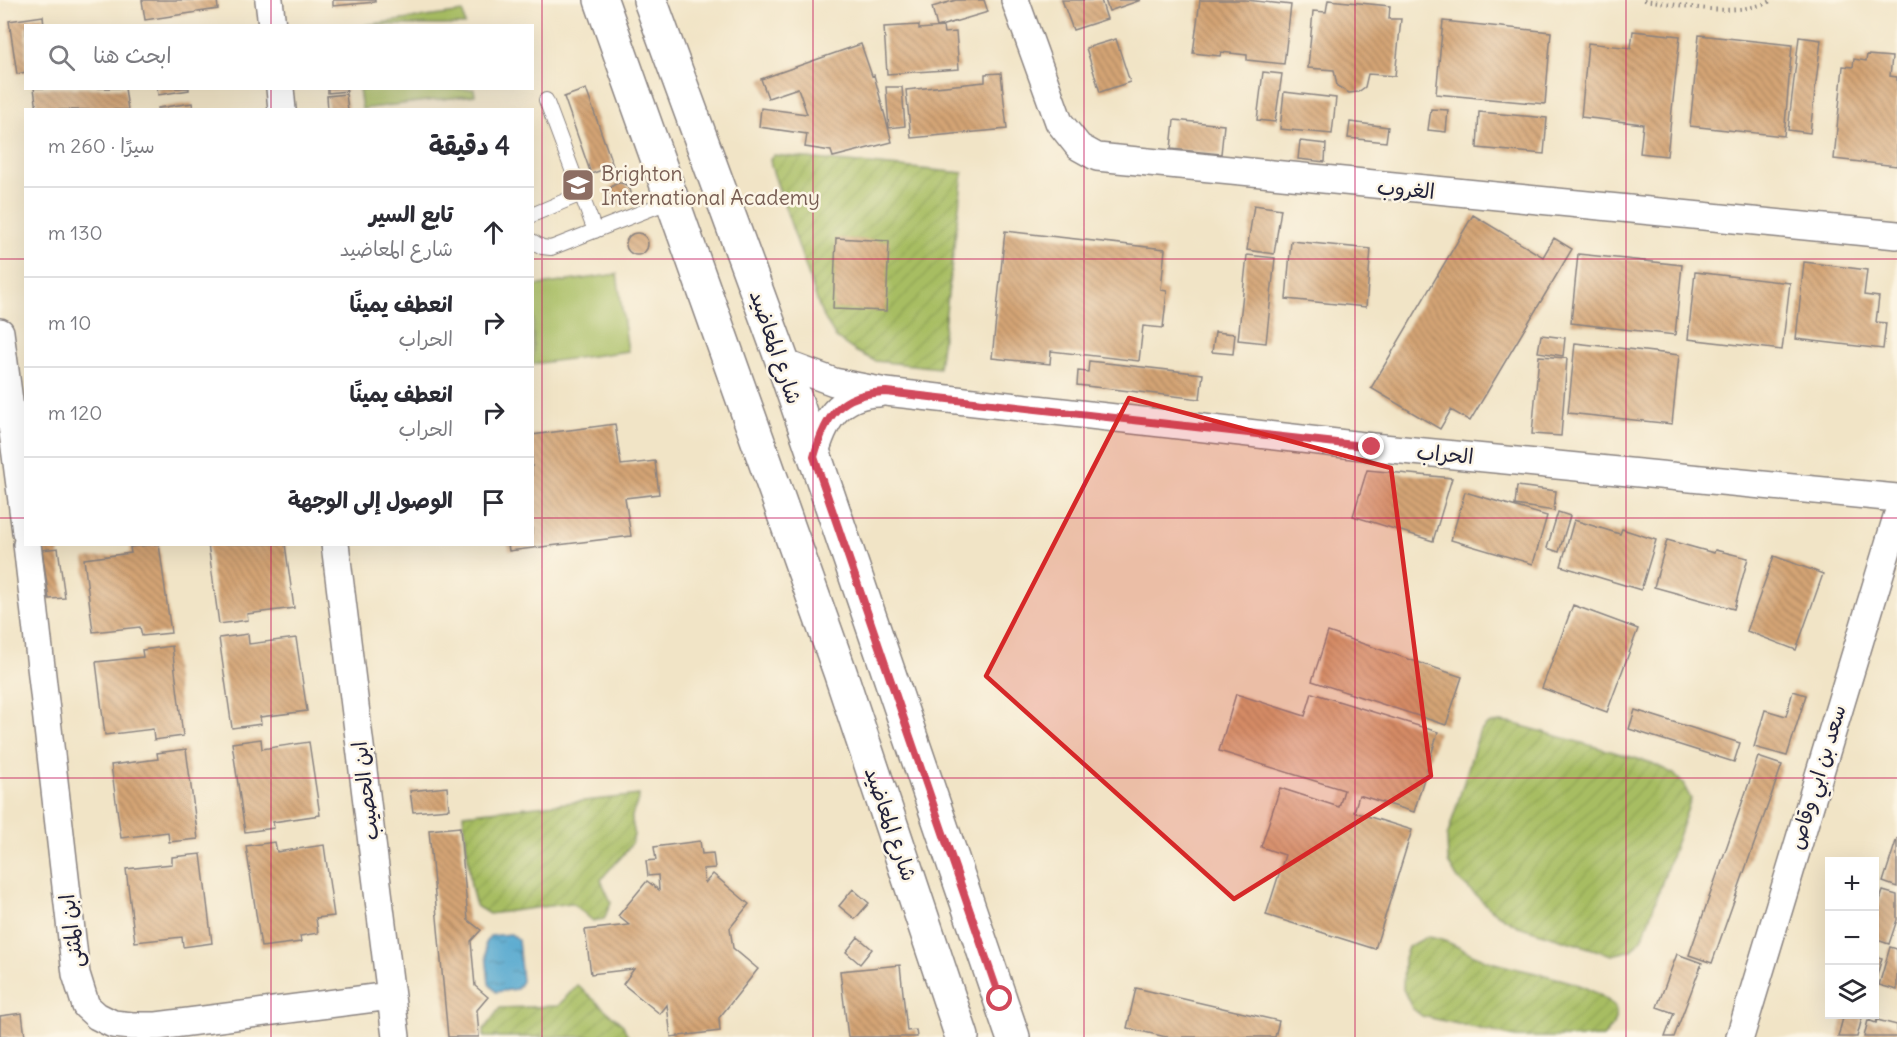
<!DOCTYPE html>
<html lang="ar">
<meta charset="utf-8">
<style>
:root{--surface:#fff;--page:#f7f7f7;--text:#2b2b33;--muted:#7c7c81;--line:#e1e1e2}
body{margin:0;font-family:Delius,"Playpen Sans Arabic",sans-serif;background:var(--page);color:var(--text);direction:rtl}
.controls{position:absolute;right:18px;bottom:18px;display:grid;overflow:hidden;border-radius:0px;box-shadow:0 6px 24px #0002}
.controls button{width:54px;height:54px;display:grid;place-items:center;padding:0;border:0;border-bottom:2px solid var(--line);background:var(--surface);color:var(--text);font:30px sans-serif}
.stop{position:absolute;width:18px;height:18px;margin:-14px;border:4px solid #d1495b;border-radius:50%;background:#fff}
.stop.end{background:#d1495b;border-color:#fff;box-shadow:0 2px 6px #0008}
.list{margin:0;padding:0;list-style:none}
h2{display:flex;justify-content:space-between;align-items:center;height:78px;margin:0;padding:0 24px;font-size:26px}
h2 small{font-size:20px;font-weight:400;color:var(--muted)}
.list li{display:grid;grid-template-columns:39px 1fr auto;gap:18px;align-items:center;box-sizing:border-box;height:90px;padding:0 24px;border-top:2px solid var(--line)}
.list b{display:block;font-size:22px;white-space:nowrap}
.list p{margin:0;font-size:20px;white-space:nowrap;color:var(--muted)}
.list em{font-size:20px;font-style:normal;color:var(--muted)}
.icon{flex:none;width:33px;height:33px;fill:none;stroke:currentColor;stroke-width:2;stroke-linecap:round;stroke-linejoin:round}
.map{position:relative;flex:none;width:1897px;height:1037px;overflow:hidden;direction:ltr}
.search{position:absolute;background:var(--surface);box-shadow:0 6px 24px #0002;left:24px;top:24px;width:510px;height:66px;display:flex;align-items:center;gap:15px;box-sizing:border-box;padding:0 21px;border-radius:0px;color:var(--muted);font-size:22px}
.panel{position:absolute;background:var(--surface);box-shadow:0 6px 24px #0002;left:24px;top:108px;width:510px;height:438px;border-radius:0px;direction:rtl}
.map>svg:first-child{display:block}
.garden{fill:url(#garden-furrows);stroke:#64704e;stroke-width:1.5}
.pitch{fill:#a7bd62;stroke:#64704e;stroke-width:1.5}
.water{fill:url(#water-ripples);stroke:#3a6485;stroke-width:1.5}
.building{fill:url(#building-back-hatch)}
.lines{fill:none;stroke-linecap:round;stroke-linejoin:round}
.service-casing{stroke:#8a8380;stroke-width:16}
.minor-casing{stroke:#8a8380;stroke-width:30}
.tertiary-casing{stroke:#8a8380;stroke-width:36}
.path{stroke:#8a8380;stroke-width:4;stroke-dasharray:1.5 4.5;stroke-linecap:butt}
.service{stroke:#fff;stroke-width:14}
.minor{stroke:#fff;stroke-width:27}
.tertiary{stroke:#fff;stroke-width:33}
.route{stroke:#d1495b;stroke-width:8}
.marked{fill:#d62828;fill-opacity:0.2;stroke:#d62828;stroke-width:4.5;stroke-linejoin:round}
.grid{fill:none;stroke:#c2185b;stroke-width:1.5;stroke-opacity:0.55}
.labels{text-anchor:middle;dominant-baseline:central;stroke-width:5;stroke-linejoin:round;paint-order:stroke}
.education-label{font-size:21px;fill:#785e54;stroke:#fcf5e5;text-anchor:start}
.street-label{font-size:21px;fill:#22223b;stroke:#fcf5e5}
</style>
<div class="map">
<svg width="1897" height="1037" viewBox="0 0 1897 1037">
<defs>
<pattern id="garden-furrows" width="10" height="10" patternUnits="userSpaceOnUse" patternTransform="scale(1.5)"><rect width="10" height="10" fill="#a7bd62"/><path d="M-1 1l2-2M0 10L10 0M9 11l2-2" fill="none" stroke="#8fa256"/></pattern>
<pattern id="water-ripples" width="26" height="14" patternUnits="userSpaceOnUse" patternTransform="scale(1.5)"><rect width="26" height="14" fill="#53a7cf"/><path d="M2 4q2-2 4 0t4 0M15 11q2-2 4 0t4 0" fill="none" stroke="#4488a9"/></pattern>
<pattern id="building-back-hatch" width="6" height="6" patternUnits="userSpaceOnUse" patternTransform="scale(1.5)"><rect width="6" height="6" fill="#d4a475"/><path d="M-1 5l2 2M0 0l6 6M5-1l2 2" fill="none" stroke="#ac8561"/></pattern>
</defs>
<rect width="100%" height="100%" fill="#fcf5e5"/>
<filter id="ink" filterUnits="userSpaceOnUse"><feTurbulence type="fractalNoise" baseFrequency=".0167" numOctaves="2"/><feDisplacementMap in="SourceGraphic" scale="12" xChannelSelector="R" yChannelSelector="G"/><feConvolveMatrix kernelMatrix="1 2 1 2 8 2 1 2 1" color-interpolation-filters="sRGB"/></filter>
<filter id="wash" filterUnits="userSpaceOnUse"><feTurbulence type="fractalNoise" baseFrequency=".008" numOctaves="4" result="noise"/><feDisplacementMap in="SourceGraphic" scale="24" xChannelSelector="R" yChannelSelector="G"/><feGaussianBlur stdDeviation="1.35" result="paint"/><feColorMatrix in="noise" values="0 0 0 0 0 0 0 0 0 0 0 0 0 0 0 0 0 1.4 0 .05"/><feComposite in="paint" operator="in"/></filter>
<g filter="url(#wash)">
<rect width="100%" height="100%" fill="#f1e4c6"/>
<path class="garden" d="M774 155 963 173 939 368 875 361 855 351 836 338 821 312 771 166 770 158Z
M1500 722 1515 724 1652 763 1674 774 1683 784 1691 799 1643 937 1632 950 1612 955 1518 926 1494 912 1457 878 1448 862 1447 837 1479 733 1488 724Z
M639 795C639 804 634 808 632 816 631 823 635 829 634 835 633 850 610 866 601 880L611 902 604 919 593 921 572 903 489 914 476 906 471 887 463 814Z
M1427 937C1450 939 1469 955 1491 962 1529 974 1588 978 1615 1007 1618 1019 1613 1028 1603 1037H1516L1422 1016 1412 1008 1403 989 1404 958 1408 947Z
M577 985 623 1025 628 1037H484V1029L500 1008 558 1006Z"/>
<path class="pitch" d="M463 12 465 25H365Z
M359 89H474L475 95 362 109Z
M617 274 628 351 533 364V286Z"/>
<path class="water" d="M511 934 518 940 522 981 517 989 496 992 489 984 485 943 490 936Z"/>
<g id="blocks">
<path class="building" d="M142 0H217L218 9 145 20Z
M333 0H375V2L333 6Z
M956 0H984L988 12 937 27 932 7Z
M1062 0H1101L1107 19 1073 30Z
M1105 0H1141L1109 11Z
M1200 0H1247L1291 5 1284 64 1247 60V55L1221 52 1220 56 1193 53Z
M1328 0 1390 6 1389 19H1401L1395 76 1368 74 1365 87 1358 92 1349 93 1337 86 1334 70 1308 68 1313 11 1326 12Z
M43 16 44 26H26V72L17 74 9 21Z
M1443 21 1551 32 1545 104 1436 94Z
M919 25V29L943 27 944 33 956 32 959 69 887 74 884 27Z
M1633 31 1680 36 1667 156 1640 153 1643 124 1581 117 1588 43 1631 48Z
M1699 35 1792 45 1784 136 1690 126Z
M1799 37 1821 40 1810 133 1788 130Z
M1116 39 1130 82 1100 92 1086 48Z
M861 44 872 76 874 75 892 142 833 157 831 151 805 147 807 134 759 127 761 108 807 114 798 88 768 98 761 79Z
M1867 55 1892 57 1890 76 1897 77V166L1834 159 1843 66 1853 67 1854 59 1866 61Z
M1263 72 1282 74 1275 122 1257 120Z
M1001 73 1007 129 911 138 906 90 985 82V74Z
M886 87H902L905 126 889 128Z
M34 88H125L128 110H37Z
M157 88H189V90L158 95Z
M328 88H346L347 91 328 93Z
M586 89 613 166 591 174 564 97Z
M1284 92 1336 98 1332 134 1280 129Z
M346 94 348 110H328L327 96Z
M192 103 193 110H158V108Z
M1431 109 1448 110 1446 132 1428 130Z
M1479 112 1547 118 1544 154 1477 148Z
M1174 120 1224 125 1221 154 1171 149Z
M1350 122 1388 127 1386 142 1348 138Z
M1300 141 1326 144 1325 162 1298 159Z
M609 194a11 11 0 1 1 22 0a11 11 0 1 1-22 0Z
M1254 205 1281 209 1274 254 1247 250Z
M1473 215 1543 257 1554 238 1572 249 1470 421 1451 410 1440 429 1371 388Z
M1005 231 1165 249 1161 290 1167 291 1163 328 1143 326 1139 361 1051 351 1050 364 992 358Z
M626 244a11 11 0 1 1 22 0a11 11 0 1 1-22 0Z
M836 238 889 241 886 311 833 309Z
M1291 241 1371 249 1366 307 1286 299Z
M1578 254 1682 265 1675 335 1571 323Z
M1247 255 1275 258 1266 343 1238 340Z
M1804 262 1867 270 1864 295 1879 297 1876 322 1886 323 1883 349 1796 339Z
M1695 272 1790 283 1782 350 1688 339Z
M1215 332 1235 334 1233 354 1212 352Z
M1541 335 1565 338 1563 356 1538 352Z
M1575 343 1679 355 1672 424 1568 413Z
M1539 356 1567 358 1561 436 1532 434Z
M1089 361 1203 374 1200 399 1077 385 1078 371 1088 372Z
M615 424 621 465 655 461 659 494 625 498 631 536 509 551 508 544H532V435Z
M1367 470 1452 478 1433 541 1353 516Z
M1517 486 1556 491 1554 511 1515 505Z
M1465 492 1547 516 1533 564 1451 540Z
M1558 512 1570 516 1559 552 1547 548Z
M1574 520 1620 534 1622 529 1656 540 1641 590 1561 566Z
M1667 540 1714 553 1715 550 1748 558 1734 609 1654 587Z
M159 544 171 633 142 636 140 627 93 632 84 559 131 553 130 547Z
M208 544H285L294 608 247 614 248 620 219 624Z
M58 548 65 598 49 599 42 550Z
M1774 556 1823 574 1796 650 1747 631Z
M1573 605 1638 629 1607 712 1542 688Z
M1328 632 1462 677 1446 725 1312 681Z
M248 634 249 644 296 638 307 711 260 717 261 724 232 728 219 638Z
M172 646 183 736 154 740 153 729 105 735 96 662 143 657 142 650Z
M1793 691 1806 695 1787 756 1754 747 1765 710 1786 716Z
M1312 693 1438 732 1414 812 1359 795 1354 812 1412 830 1375 949 1266 915 1285 855 1261 847 1280 788 1339 807 1344 790 1219 751 1236 694 1305 716Z
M1635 710 1740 743 1734 762 1629 729Z
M261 739 262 749 309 742 320 815 273 822 274 828 245 832 232 743Z
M186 749 198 839 169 842 168 832 121 838 111 765 158 759 157 753Z
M1758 757 1782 765 1712 963 1689 955Z
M447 787 449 809 413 812 410 791Z
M460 827 468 920 481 930 471 941 475 986 488 997 477 1010 479 1037H448L429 830Z
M1897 838V887L1883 882Z
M700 841 702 854 713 853 715 868 703 869 705 883 713 874 749 904 730 928 733 948 758 969 719 1018 720 1031 671 1037 667 1005 660 1014 623 984 634 969 591 974 585 930 629 925 618 916 647 881 659 890 658 875 648 876 646 861 656 860 654 847Z
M275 842 277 852 324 845 334 916 316 918 318 933 300 936 301 942 261 947 246 846Z
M201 854 212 943 183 947 182 937 135 942 126 869 172 864V857Z
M853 889 869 903 855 919 839 906Z
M1883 891 1897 895V920L1889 944 1874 939V918Z
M858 937 872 949 860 964 846 952Z
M1890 947 1897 949V990L1879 985Z
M1677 954 1702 963 1674 1037H1665L1674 1013 1657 1007Z
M1874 956 1882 958 1875 982H1874Z
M900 965 907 1031 916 1030 917 1037H848L840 971Z
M1136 988 1279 1021 1275 1037H1166L1127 1028Z
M22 1013 25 1037H0V1016Z
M1844 1014H1863L1857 1037H1838Z
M1868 1020 1876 1023 1877 1020 1897 1025V1037H1864Z"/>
</g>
</g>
<g filter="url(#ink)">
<use href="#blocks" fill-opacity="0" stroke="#8a8380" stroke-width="1.5"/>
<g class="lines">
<g class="service-casing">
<path id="service" d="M546 100 595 231
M532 215 581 194
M532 241 542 247 551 248 673 200"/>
</g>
<g class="minor-casing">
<path id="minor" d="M269 0 272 26
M1015 0 1059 122 1079 147 1097 157 1897 235
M280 88 282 110
M0 332 26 532
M783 363 834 382 886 392 1372 447 1897 498
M814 457C823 422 838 394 879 393
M27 544 76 974 86 1006 97 1016 113 1024 132 1026H157L390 996
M335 544 396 1037
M1740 1037 1897 517"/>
</g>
<g class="tertiary-casing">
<path id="tertiary" d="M601 0 840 672 962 1037
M650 0 783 363 1013 1037"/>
</g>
<path class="path" d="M1644 0C1685 5 1734 19 1773 0"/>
<use href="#service" class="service"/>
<use href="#minor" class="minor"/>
<use href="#tertiary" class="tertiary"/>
</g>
</g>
<g class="lines" filter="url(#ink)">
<path class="route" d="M1000 999 814 457C825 416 840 393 886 392L1372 447"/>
</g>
<path class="marked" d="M1129 398 1391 468 1431 776 1234 899 986 676Z"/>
<path class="grid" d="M271 0V26M542 0V1037M813 0V1037M1084 0V1037M1355 0V1037M1626 0V1037M271 88V110M0 259H26M532 259H1897M0 518H26M532 518H1897M271 544V1037M0 778H1897"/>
<defs>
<g id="school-square" transform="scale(1.725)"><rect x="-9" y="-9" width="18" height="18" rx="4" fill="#8d6e63" stroke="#fcf5e5"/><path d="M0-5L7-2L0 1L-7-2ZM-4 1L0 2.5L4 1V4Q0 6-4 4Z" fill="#fff"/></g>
</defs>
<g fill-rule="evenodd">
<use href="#school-square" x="578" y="185"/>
</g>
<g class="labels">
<g class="education-label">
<text x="601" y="173">Brighton<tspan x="601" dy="24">International Academy</tspan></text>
</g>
<g class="street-label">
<text transform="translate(1406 189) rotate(5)">الغروب</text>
<text transform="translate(776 347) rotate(71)">شارع المعاضيد</text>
<text transform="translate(1445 454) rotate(5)">الحراب</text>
<text transform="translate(1817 777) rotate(-73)">سعد بن ابي وقاص</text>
<text transform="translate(365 791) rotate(-97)">ابن الحصيب</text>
<text transform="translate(891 824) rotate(71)">شارع المعاضيد</text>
<text transform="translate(71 931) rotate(-97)">ابن المثنى</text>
</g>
</g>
</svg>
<div class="controls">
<button>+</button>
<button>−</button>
<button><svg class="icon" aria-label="layers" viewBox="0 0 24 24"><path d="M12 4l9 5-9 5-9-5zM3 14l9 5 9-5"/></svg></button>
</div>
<div class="stop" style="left:1000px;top:999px"></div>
<div class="stop end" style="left:1372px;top:447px"></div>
<div class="search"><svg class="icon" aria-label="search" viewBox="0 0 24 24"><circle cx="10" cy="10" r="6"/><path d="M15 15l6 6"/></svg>ابحث هنا</div>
<section class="panel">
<h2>4 دقيقة<small>سيرًا · 260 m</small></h2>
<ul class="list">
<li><svg class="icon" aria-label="ahead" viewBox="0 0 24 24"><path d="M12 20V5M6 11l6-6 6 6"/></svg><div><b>تابع السير</b><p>شارع المعاضيد</p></div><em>130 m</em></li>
<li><svg class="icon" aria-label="right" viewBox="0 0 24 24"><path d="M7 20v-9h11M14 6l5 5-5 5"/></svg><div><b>انعطف يمينًا</b><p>الحراب</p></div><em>10 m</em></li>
<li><svg class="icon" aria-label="right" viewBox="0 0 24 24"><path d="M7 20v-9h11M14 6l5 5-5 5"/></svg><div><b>انعطف يمينًا</b><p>الحراب</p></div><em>120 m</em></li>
<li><svg class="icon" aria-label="arrive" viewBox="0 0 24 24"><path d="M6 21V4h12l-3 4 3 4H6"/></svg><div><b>الوصول إلى الوجهة</b></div></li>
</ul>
</section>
</div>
